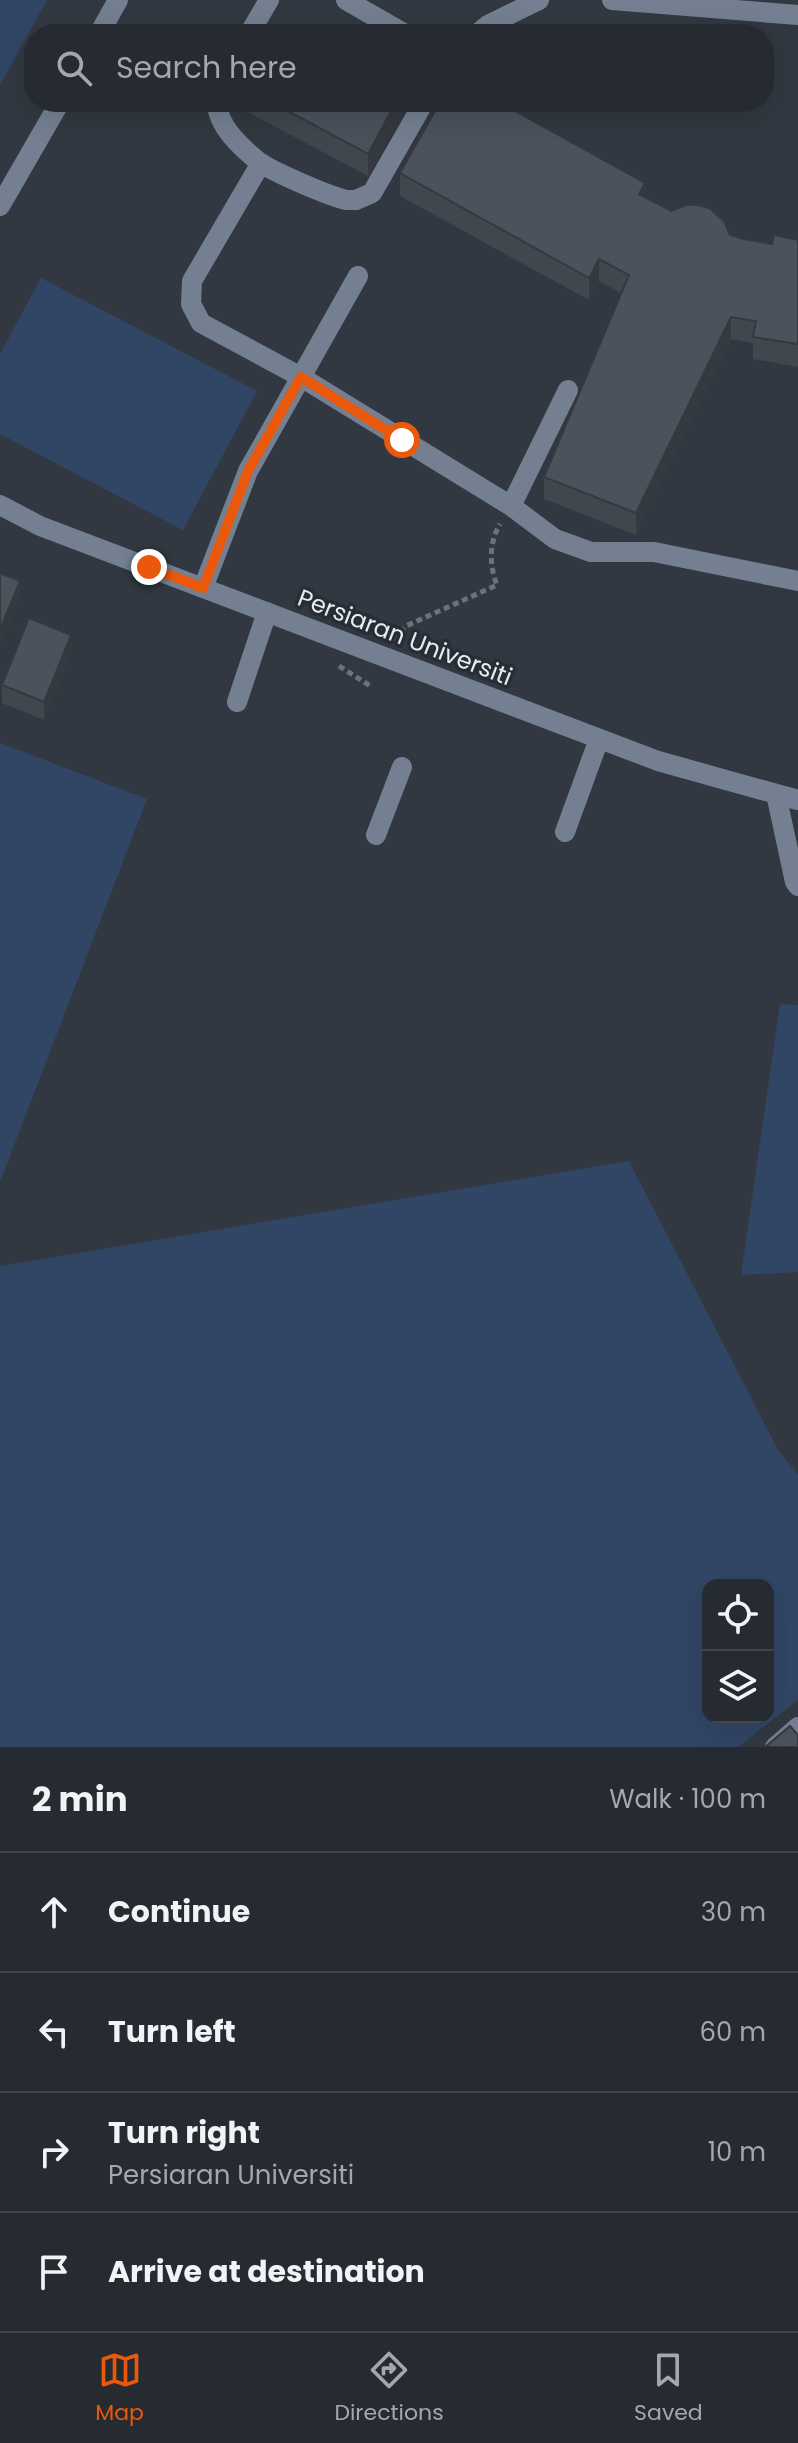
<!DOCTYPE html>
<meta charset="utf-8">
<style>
:root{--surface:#262a31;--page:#32363d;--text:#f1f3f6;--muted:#a4a7ab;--line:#42464d;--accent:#ea580c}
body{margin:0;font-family:Poppins,sans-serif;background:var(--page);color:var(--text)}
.controls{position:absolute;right:24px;bottom:24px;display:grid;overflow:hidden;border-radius:16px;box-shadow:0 8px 32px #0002}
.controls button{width:72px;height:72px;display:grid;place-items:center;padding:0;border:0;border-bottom:2px solid var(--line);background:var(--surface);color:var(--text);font:40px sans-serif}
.stop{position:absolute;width:24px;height:24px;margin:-18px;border:6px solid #ea580c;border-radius:50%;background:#fff}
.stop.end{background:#ea580c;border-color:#fff;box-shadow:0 2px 8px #0008}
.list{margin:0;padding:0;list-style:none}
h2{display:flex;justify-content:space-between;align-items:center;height:104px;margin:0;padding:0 32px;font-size:34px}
h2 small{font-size:26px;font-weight:400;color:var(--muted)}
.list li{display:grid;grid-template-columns:52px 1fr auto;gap:24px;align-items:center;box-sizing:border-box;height:120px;padding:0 32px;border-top:2px solid var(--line)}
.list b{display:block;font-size:30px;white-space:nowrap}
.list p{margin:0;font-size:26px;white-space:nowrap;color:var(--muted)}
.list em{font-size:26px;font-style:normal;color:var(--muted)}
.icon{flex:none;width:44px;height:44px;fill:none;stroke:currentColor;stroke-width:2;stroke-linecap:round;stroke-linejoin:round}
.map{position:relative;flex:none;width:798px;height:1747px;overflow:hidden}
.search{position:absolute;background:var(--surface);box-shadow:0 8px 32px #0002;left:24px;right:24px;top:24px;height:88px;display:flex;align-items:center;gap:20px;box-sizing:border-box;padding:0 28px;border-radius:32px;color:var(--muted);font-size:30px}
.sheet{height:584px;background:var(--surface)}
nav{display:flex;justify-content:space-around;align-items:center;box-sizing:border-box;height:112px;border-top:2px solid var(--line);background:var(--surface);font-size:22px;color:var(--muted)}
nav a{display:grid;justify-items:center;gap:4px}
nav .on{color:var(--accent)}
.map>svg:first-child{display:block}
.green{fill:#314665;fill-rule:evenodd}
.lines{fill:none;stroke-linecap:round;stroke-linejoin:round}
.path{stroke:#6d727a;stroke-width:5;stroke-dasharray:6 4;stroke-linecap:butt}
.minor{stroke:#748092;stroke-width:20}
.wall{fill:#41474f}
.shaded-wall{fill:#353940}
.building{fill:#4c525c;stroke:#353940;stroke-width:2}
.route{stroke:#ea580c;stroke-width:10}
.labels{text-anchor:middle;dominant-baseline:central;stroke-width:7;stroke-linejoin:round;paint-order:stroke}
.street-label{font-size:24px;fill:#e8ecf1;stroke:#282e36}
</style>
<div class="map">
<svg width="798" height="1747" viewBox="0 0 798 1747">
<rect width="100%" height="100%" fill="#323841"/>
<path class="green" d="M0 0H47L0 85Z
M41 278 257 391 183 530 0 434V354Z
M0 743 147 799 0 1182Z
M780 1004 798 1005V1272L741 1275Z
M629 1161 778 1450 798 1474V1700L738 1747H0V1266ZM708 1585H768V1717H708Z"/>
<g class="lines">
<path class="path" d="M394 640 406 626 497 585C489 565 489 543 500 524
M339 666 372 687"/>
<path class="minor" d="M346 0 405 34
M612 0 798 15
M99 34 118 0
M249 34 269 0
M477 34 488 25 539 0
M217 102C217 126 241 147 259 162 273 172 329 196 346 200H356L372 193 424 102
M261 163 192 281 191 304 201 323 301 377 511 506 555 539 591 552H654L798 581
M0 206 60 102
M0 505 40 526 658 761 798 800
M511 506 568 390
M203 588 248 471 358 276
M237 702 267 612
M776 794 795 882 798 886
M565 832 599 739
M376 835 402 767
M775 1747 798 1727"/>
</g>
<path class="wall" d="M240 102H400V115L368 176 240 108Z
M400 173 645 197 671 211 744 239 772 244 798 240V367L753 359V343L731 339 636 535 544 499V477L621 293 599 281 589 300 400 196Z
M71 652 44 720 2 703V685Z"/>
<path class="shaded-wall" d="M396 102H400V115L368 176V154Z
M645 183V205L639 194Z
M599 259V281L589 300V278Z
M731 317V339L636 535V513Z
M20 581V598L0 648V630Z
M71 635V652L44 720V702Z"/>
<path class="building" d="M273 25 290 34H269Z
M271 102H396L368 154Z
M440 102H499L645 183 639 194 671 211 686 205H697L709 208 724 221 730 235 744 239 772 244 774 235 798 240V344L753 337 756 321 731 317 636 513 544 477 629 275 599 259 589 278 400 173Z
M0 573 20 581 0 630Z
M29 618 71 635 44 702 2 685Z
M790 1726 798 1735V1747H765Z"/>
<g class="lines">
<path class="route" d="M149 567 203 588 248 471 301 377 402 440"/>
</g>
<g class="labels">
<g class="street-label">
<text transform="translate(405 637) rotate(21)">Persiaran Universiti</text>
</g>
</g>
</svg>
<div class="controls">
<button><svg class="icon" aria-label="locate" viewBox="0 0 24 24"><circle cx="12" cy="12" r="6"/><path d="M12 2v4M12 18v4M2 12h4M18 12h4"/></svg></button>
<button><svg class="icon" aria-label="layers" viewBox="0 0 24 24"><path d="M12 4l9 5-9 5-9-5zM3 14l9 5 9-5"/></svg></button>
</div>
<div class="stop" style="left:402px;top:440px"></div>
<div class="stop end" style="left:149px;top:567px"></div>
<div class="search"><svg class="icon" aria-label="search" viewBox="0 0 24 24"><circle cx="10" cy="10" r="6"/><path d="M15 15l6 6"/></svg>Search here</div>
</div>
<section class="sheet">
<h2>2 min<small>Walk · 100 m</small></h2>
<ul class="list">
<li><svg class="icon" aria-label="ahead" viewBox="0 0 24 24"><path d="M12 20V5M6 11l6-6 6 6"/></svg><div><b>Continue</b></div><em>30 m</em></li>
<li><svg class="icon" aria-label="left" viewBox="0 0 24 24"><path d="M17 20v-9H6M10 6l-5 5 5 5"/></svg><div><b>Turn left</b></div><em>60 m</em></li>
<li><svg class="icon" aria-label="right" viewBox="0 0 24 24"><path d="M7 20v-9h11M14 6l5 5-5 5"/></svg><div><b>Turn right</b><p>Persiaran Universiti</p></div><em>10 m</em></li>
<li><svg class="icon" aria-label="arrive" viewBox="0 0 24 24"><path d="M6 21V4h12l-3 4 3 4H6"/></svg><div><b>Arrive at destination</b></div></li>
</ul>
</section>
<nav>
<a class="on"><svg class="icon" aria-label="map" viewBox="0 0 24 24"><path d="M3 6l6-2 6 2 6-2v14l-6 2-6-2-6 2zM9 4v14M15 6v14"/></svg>Map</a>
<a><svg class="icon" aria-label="directions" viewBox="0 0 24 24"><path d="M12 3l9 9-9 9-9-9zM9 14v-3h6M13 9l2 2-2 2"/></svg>Directions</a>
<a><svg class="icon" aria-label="saved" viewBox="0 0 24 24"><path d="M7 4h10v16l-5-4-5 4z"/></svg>Saved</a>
</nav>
